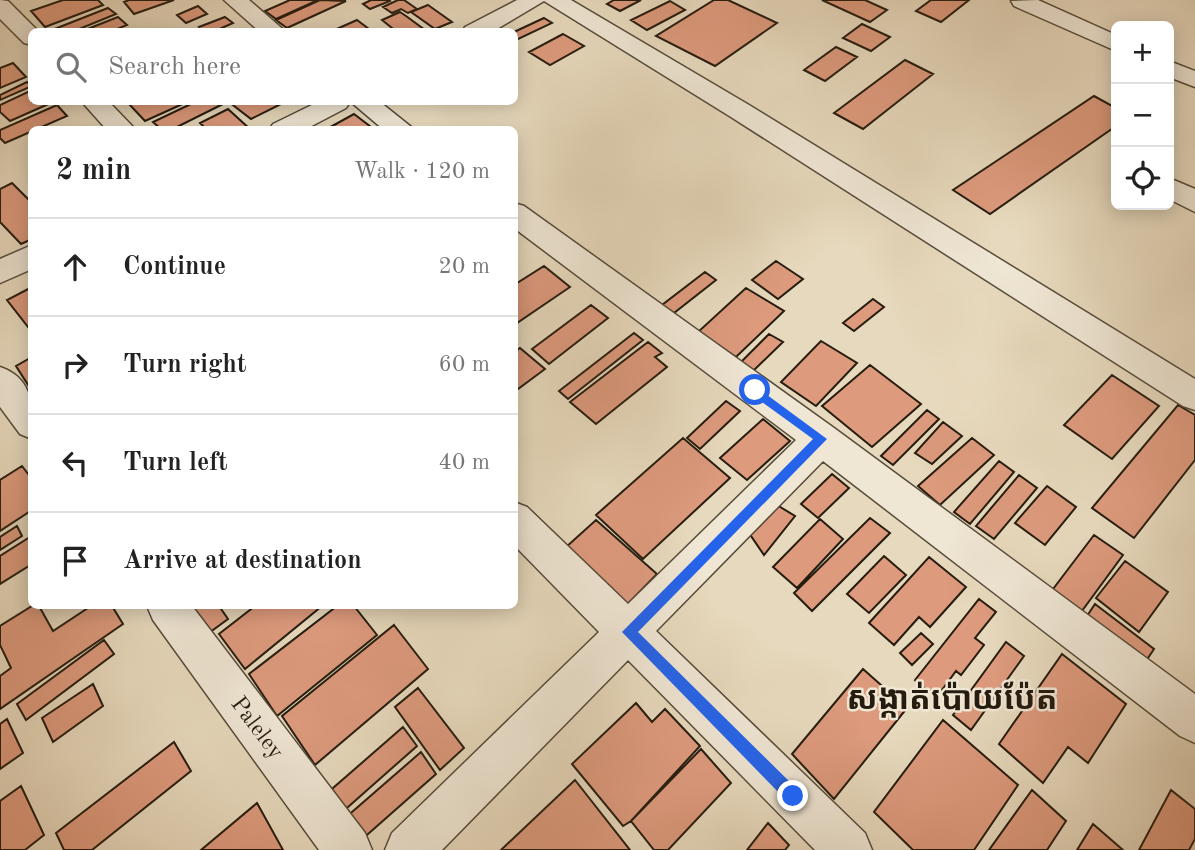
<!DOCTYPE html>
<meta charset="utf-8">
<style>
:root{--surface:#fff;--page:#f6f6f6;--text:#222;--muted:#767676;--line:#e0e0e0}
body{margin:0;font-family:"Old Standard TT","Noto Sans Khmer",serif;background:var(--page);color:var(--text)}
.controls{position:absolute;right:21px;top:21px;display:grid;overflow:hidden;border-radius:10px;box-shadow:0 4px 18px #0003}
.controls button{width:63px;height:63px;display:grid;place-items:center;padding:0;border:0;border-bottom:2px solid var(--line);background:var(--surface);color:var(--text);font:35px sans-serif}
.stop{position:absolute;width:21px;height:21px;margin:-16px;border:5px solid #2563eb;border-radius:50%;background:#fff}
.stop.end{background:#2563eb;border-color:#fff;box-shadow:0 2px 7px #0008}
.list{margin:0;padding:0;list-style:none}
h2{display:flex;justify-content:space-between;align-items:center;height:91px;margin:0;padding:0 28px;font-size:30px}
h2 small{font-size:23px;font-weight:400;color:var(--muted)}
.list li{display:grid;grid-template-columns:46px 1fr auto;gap:21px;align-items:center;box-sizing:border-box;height:98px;padding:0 28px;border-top:2px solid var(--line)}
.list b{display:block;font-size:26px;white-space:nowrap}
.list em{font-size:23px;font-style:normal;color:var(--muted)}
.icon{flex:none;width:38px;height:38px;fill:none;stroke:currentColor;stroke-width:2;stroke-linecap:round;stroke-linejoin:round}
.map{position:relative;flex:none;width:1195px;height:850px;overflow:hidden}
.search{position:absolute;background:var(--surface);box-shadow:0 4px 18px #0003;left:28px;top:28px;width:490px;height:77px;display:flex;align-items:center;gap:18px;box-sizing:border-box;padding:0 24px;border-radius:10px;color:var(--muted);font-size:26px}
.panel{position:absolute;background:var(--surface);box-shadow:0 4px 18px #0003;left:28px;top:126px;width:490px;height:483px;border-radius:10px}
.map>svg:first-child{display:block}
.building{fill:#dd9a7d;stroke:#251c0f;stroke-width:2}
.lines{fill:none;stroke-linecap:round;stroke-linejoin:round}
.street-casing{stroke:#564b3a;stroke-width:3}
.street{fill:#efe6d4;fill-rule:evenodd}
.route{fill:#2563eb}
.labels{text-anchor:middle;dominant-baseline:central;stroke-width:5;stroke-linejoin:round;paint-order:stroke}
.near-street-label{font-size:23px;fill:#251c0f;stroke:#efe6d4}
.near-district-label{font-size:32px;font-weight:bold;fill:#251c0f;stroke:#efe6d4}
</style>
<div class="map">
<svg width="1195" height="850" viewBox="0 0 1195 850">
<rect width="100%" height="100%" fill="#e7d9bd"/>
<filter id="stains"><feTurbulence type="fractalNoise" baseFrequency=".00286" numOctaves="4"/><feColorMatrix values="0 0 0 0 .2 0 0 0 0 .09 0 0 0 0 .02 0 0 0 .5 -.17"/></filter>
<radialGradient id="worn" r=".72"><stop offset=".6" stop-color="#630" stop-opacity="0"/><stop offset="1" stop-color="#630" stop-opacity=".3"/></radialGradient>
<path class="building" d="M63 0H98L103 5 45 27 31 11Z
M129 0H174L134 14 124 2Z
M290 0H318L276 19 265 11Z
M320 0 346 1 287 28 276 20Z
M371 0H389L390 1 370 9 363 4Z
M398 0H404L417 9 408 13 401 9 392 13 383 7Z
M614 0H641L620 11 607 4Z
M714 0H728L777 23 715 66 656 36Z
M822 0H865L887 10 870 22Z
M931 0H969L941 22 916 11Z
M670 1 685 10 647 30 631 20Z
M428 5 452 22 435 29 411 12Z
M198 6 207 14 186 23 177 15Z
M108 8 116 14 72 32 52 30Z
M400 12 406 16 425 30 397 32 382 20Z
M118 17 127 25 110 32H80Z
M225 17 233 23 213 32H204L199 27Z
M544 18 552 23 514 41V32Z
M357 20 373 32H330Z
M862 24 890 37 871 51 843 38Z
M563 34 584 46 550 65 529 52Z
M836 47 857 57 825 81 804 70Z
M905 60 933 74 863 129 834 113Z
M13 63 26 77 0 88V68Z
M27 82 32 86 0 100V95Z
M32 90V102H53L10 121 0 112V105Z
M1094 96 1116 108V126L990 214 953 190Z
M136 102H187L145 121 129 104Z
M195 102 225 103 171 130H162L153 122Z
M229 102H285L251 119Z
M57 105 67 116 5 143 0 138V130Z
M228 109 251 130H207L200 123Z
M354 114 375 130H325Z
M12 183 32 203V239L21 244 0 222V189Z
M776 261 803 279 778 299 752 280Z
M544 266 570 287 514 325V285Z
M705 272 716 280 674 313 662 305Z
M32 287V332L7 300Z
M746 288 784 311 736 357 698 332Z
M873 299 884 307 854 331 843 323Z
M591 305 608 318 549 364 532 349Z
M634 333 643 340 568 399 559 391Z
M769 334 783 342 752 372 739 364Z
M821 341 857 363 816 406 781 382Z
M648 342 662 353 655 357 667 367 596 424 570 402Z
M520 348 545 369 514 392V352Z
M32 357V391L16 366Z
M870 365 921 404 872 447 822 406Z
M1112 375 1159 406 1112 459 1064 425Z
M726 401 740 411 700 449 687 438Z
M1178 405 1195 415V460L1134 538 1092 508Z
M927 410 939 419 893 465 881 456Z
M763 419 790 441 747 480 720 458Z
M943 422 962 436 932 464 915 453Z
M683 438 730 478 643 559 596 515Z
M972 438 994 455 940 505 918 486Z
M999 461 1014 472 970 524 954 512Z
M22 466 32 479V510L0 531V480Z
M832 474 849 488 818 518 801 504Z
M1019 475 1037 488 994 539 976 526Z
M1047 486 1076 507 1045 545 1015 523Z
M777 505 795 516 764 555 749 533Z
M870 518 890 533 812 611 794 593Z
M820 519 843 539 797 588 773 567Z
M596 520 657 574 626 606 565 548Z
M17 526 22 536 0 550V537Z
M1094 535 1123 555 1076 619 1047 597Z
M30 537 32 564 0 584V556Z
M884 556 906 575 869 613 847 594Z
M929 557 966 587 930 627 919 617 894 645 869 623Z
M1125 561 1168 592 1139 632 1096 598Z
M979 599 996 612 975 638 984 645 961 675 956 671 936 698 915 680Z
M1095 604 1154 649 1144 664 1085 619Z
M32 606H39L53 631 91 606H112L123 624 0 709V676L11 668 0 645V626Z
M182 606H219L228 619 202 638Z
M255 606H322L245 669 219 634Z
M337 606H354L377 635 277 716 249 674Z
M394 625 428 669 315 765 282 716Z
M921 633 933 644 912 665 900 653Z
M104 640 114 654 26 720 17 704Z
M1006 642 1024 656 971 730 953 715Z
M1062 654 1126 704 1088 763 1068 747 1043 783 999 744Z
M863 669 907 708 834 799 792 754Z
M93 684 103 706 53 742 42 718Z
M418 688 464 748 440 770 395 707Z
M636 703 652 722 665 709 700 746 631 821 623 826 572 764Z
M7 719 23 753 0 769V724Z
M943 720 1018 785 974 850H913L874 812Z
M403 727 417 746 339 815 325 795Z
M174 742 191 771 92 850H64L56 833Z
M701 749 731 783 668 850H654L631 821Z
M421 752 436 774 359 842 344 819Z
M575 780 630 850H501Z
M21 786 44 835 25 850H0V801Z
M1032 790 1066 821 1047 850H989Z
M1171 790 1195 809V839L1189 850H1139Z
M257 803 283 850H201Z
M768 823 789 845 785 850H747Z
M1093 824 1123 850H1077Z"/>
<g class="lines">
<g class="street-casing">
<path id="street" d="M0 0 8 1 39 32H32V45L24 43 0 19Z
M224 0H249L286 32H260Z
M517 0H571L749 105 1195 379V410L1183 406 731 117 544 1 492 32H462L465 27Z
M1038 0 1116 35V51L1014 6 1011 1Z
M1169 61 1195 71V87L1169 77Z
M82 102H109L136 130H107Z
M318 102H350L346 108 304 130H269L273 124Z
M351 102H380L415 130H384Z
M1169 178 1195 189V212L1169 199Z
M514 203 524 206 834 428 1195 694V743L1180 736 823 461 656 631 865 833 872 850H815L628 660 442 850H385L392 833 599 632 514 545V502L527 507 628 604 796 440 514 228Z
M32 245V269L0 283V259Z
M0 367C35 379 32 408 32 439L20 434 0 407Z
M147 606H192L365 833 372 850H319L153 620Z"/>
</g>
<use href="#street" class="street"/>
</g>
<path class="route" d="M755 386 827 439 638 632 798 790 800 796 798 801 793 803 787 801 622 632 813 439 751 394V387Z"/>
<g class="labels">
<g class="near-street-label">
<text transform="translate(257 728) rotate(53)">Paleley</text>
</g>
<g class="near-district-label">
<text x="952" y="701">សង្កាត់ប៉ោយប៉ែត</text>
</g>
</g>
<rect width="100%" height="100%" filter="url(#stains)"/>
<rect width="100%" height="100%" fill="url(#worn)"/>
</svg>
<div class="controls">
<button>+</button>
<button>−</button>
<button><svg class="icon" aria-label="locate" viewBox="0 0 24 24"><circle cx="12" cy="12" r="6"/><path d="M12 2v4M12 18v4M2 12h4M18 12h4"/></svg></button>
</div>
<div class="stop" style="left:755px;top:390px"></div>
<div class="stop end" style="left:793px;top:796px"></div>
<div class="search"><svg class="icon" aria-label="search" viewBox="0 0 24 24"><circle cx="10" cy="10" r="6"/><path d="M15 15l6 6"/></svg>Search here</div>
<section class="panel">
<h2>2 min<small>Walk · 120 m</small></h2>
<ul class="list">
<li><svg class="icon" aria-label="ahead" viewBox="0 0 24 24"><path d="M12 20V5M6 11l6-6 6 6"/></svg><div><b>Continue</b></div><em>20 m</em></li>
<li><svg class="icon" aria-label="right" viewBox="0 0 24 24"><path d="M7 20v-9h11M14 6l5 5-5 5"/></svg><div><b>Turn right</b></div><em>60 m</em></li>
<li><svg class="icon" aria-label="left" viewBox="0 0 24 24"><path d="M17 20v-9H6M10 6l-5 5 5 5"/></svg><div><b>Turn left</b></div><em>40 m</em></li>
<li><svg class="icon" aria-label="arrive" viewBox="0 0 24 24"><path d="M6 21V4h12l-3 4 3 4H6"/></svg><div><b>Arrive at destination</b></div></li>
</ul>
</section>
</div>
